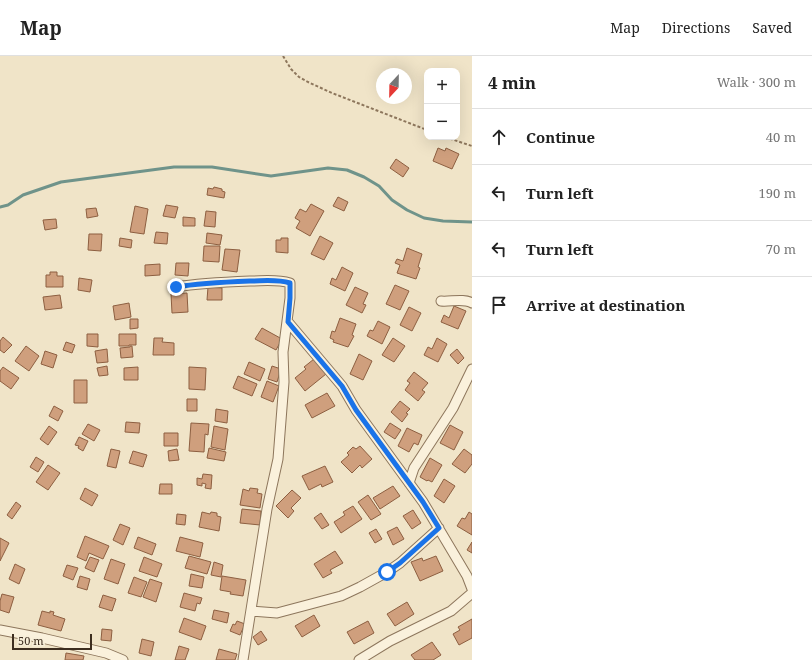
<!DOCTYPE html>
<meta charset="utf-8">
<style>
:root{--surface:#fff;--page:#f6f6f6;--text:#222;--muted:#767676;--line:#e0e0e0}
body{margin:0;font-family:"Noto Serif",serif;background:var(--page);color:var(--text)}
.controls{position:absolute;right:12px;top:12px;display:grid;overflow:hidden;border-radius:8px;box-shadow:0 4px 16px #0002}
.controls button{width:36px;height:36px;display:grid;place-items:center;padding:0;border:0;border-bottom:1px solid var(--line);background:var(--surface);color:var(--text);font:20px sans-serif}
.compass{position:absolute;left:376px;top:12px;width:36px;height:36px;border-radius:50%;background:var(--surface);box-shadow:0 4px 16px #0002;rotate:202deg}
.scale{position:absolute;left:12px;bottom:10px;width:80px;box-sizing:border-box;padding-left:4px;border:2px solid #3d2e20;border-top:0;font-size:11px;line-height:14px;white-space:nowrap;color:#3d2e20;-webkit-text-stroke:3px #f7eed8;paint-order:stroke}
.stop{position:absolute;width:12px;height:12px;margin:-9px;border:3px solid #1a73e8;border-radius:50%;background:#fff}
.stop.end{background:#1a73e8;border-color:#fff;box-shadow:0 1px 4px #0008}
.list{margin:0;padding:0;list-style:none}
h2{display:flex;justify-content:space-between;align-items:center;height:52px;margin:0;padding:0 16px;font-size:17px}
h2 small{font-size:13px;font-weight:400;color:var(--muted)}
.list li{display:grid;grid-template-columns:26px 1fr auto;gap:12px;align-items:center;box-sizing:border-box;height:56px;padding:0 16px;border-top:1px solid var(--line)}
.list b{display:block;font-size:15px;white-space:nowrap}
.list em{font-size:13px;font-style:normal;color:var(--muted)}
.icon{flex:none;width:22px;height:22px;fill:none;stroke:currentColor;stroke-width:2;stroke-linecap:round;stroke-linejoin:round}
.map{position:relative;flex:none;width:472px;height:604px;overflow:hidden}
header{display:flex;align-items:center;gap:24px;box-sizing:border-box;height:56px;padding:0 20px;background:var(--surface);border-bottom:1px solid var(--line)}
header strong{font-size:19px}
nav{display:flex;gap:22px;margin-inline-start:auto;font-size:14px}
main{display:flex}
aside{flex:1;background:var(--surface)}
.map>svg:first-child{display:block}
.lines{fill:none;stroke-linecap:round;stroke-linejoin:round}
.stream{stroke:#6f938a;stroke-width:3}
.building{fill:#cf9f7d;stroke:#8d5f41}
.street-casing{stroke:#8d765c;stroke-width:11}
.path{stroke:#8d765c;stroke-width:2;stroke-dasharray:3 2;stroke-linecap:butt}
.street{stroke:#faf1dc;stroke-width:9}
.route{stroke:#1a73e8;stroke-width:5}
</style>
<header>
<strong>Map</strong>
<nav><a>Map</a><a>Directions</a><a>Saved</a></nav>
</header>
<main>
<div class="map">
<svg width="472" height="604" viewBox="0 0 472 604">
<rect width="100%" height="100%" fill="#f0e4c8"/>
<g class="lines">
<path class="stream" d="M0 151 8 149 23 139 61 126 174 111H212L271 120 328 112 347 114 364 121 379 130 392 144 407 154 424 162 443 165 472 166"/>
</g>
<path class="building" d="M438 92 445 95 446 92 459 98 452 113 433 105Z
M396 103 409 112 403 121 390 112Z
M214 131 222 133V135L225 136 224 142 207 139 208 132 213 133Z
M338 141 348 146 344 155 333 150Z
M311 148 324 155 310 180 296 172 300 165 295 162 300 153 306 156Z
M166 149 178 151 175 162 163 160Z
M135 150 148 153 144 178 130 176Z
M96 152 98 160 87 162 86 153Z
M206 155 216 156 215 171 204 170Z
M183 161 195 162V170H183Z
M56 163 57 172 45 174 43 164Z
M156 176 168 177 167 188 154 187Z
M207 177 222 179 220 189 206 187Z
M89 178H102L101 195 88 194Z
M320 180 333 187 324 204 311 198Z
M120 182 132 184 131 192 119 190Z
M281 182H288V197L276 196V184H281Z
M204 190H220L219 206 203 205Z
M407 192 422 198 418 211 420 212 416 223 397 217 400 209 395 207 397 203 403 205Z
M225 193 240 194 237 216 222 214Z
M176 207H189L188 220 175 219Z
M160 208V219L145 220V209Z
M342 211 353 217 345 235 330 228 332 222 336 224Z
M50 216H57V220H63V231H46V219H50Z
M79 222 92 224 90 236 78 234Z
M395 229 409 235 400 254 386 248Z
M208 231 222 232V244H207Z
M355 231 368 237 363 248 366 249 362 257 346 249Z
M187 237 188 256 172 257 171 238Z
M60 239 62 252 45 254 43 241Z
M129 247 131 261 115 264 113 250Z
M454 250 466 255 458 273 441 266 444 259 449 262Z
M409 251 421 257 412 275 400 269Z
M340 262 356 268 352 279 354 280 348 291 333 286 334 284 330 282 332 275 335 276Z
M130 263H138V272L130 273Z
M378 265 390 271 382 288 367 280 370 274 373 275Z
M262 272 282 283 276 294 255 283Z
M87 278H98V291L87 290Z
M119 278H136V289H129V290H119Z
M3 281 12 289 4 297 0 294V285Z
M154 282H163L162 286 174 287V299H153Z
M393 282 405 290 394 306 382 299Z
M437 282 447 288 438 306 424 299 428 291 432 293Z
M66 286 75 289 72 297 63 294Z
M26 290 39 300 29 315 15 305Z
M130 290H132L133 301 121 302 120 292 130 291Z
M107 293 108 306 97 307 95 295Z
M457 293 464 302 458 308 450 299Z
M45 295 57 299 53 312 41 308Z
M359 298 372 305 363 324 350 318Z
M314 303 326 318 305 335 295 322 306 313 304 311Z
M249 306 265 313 260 325 244 318Z
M107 310 108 319 99 320 97 312Z
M272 310 281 313 277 326 268 323Z
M3 311 19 322 11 333 0 325V315Z
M138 311V324H124V312Z
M189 311 206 312 205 334 189 333Z
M414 316 428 327 422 334 425 336 418 345 405 334 410 327 407 325Z
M238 320 257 328 252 340 233 332Z
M74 324H87V347H74Z
M267 325 279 330 273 346 261 341Z
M327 337 335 350 312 362 305 349Z
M187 343H197V355H187Z
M400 345 410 353 406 357 408 358 402 366 391 356Z
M54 350 63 355 58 365 49 360Z
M216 353 228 355 227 367 215 365Z
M126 366 140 367 139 377 125 376Z
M191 367 209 368 208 379 205 378 204 396 189 395Z
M390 367 401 374 395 383 384 376Z
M88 368 100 374 94 385 82 378Z
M450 369 463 376 454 394 440 387Z
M49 370 57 376 48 389 40 383Z
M214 370 228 373 225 394 211 391Z
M407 372 422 379 418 389 414 387 409 396 398 390Z
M164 377H178V390H164Z
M79 381 88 385 83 395 78 392 79 390 75 389Z
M360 390 372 403 362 412 360 409 352 417 341 406 349 399 347 397 353 391 356 393Z
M209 392 226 396 224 405 207 402Z
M111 393 120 395 116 412 107 410Z
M177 393 179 404 169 405 168 395Z
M464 393 472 399V408L465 417 452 408Z
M133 395 147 399 143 411 129 407Z
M36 401 44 406 38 416 30 411Z
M430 402 442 409 432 426 428 424 427 425 420 421Z
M48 409 60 417 48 434 36 426Z
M325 410 333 426 322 431 321 428 309 434 302 420Z
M203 418 212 419 211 433 205 432 206 428 202 427V430L197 429V422L202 423Z
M444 423 455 430 444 447 434 440Z
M160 428H172V438H159Z
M393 430 400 440 380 453 373 442Z
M85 432 98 439 92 450 80 443Z
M250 432 258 433 257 437 262 438 260 452 240 449 243 433 249 435Z
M292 434 301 442 291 452 294 455 288 462 276 450Z
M368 439 381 458 371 464 358 446Z
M16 446 21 450 12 463 7 459Z
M353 450 362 463 341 477 334 466 345 459 343 456Z
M242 453 261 455 260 469 240 467Z
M413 454 421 467 412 473 403 460Z
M202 456 210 458 211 456 217 457V460L221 461 219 475 199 471Z
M469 456 472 458V479L457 470 462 462 465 463Z
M321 457 329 469 322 473 314 462Z
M177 458 186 459 185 469 176 468Z
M120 468 130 472 123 489 113 484Z
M397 471 404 483 393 489 387 476Z
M376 473 382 483 375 487 369 477Z
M85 480 109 490 103 503 89 497 86 505 77 501Z
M138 481 156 488 152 499 134 492Z
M180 481 203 487 200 501 176 495Z
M0 482 9 487 0 505Z
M472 486V497L467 494Z
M335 495 343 507 330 514 332 517 323 522 314 508Z
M189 500 211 506 207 518 185 512Z
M436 500 443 515 420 525 411 506 422 502 423 505Z
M90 501 99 504 94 516 85 512Z
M144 501 162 508 157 521 139 515Z
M111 503 125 508 118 528 104 523Z
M214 506 223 509 221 521 211 519Z
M15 508 25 513 19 528 9 523Z
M67 509 78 512 73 524 63 520Z
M191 518 204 521 202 532 189 530Z
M80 520 90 523 87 534 77 531Z
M222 520 246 524 243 540 230 538 231 536 220 534Z
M134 521 147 526 141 541 128 537Z
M150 523 162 527 156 546 143 541Z
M184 537 202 542 200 548 197 547 195 555 180 551Z
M2 538 14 541 9 557 0 554V545Z
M103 539 116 543 112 555 99 551Z
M407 546 414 558 395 570 387 558Z
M214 554 229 557 227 567 212 563Z
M42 555 50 557V555L54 556 53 559 65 563 61 575 38 569Z
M314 559 320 570 302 581 295 570Z
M184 562 206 570 201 584 179 576Z
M472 563V582L459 589 453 578 460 574 458 571Z
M237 565 245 568 240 579 230 575 233 568 235 569Z
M368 565 374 577 354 588 347 576Z
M102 573 112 574 111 585 101 584Z
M261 575 267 584 258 589 253 581Z
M142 583 154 586 151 600 139 597Z
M432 586 441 599 433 604H415L411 599Z
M179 590 189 593 185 604H175Z
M219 593 237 598 235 604H216Z
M66 597 84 600 83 604H65Z"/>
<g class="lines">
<g class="street-casing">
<path id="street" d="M176 231C200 227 225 226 250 225 263 225 277 223 290 227V242L283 296 284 326 278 403 267 453 243 604
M441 245C450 246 464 242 472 247
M288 266 342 330 356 354 423 446 467 520 472 533
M409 427 414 412 453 352 472 313
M251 555 277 557 341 540 360 531 387 516 400 507 439 472
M0 574 42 582 106 597 123 604
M359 604 390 585 451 555 472 537"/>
</g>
<path class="path" d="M283 0 291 13 299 21 308 26 332 37 427 74
M445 81 472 90"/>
<use href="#street" class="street"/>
</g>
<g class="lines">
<path class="route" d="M176 231C200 227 225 226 250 225 263 225 277 223 290 227V242L288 266 342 330 356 354 423 446 439 472 400 507 387 516"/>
</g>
</svg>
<div class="controls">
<button>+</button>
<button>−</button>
</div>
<svg class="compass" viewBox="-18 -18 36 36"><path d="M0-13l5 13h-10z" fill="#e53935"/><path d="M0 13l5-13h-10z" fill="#767676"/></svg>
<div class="scale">50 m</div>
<div class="stop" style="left:387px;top:516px"></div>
<div class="stop end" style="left:176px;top:231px"></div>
</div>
<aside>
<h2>4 min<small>Walk · 300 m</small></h2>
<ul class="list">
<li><svg class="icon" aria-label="ahead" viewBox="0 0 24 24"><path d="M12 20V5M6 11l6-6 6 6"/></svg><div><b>Continue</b></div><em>40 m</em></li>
<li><svg class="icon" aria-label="left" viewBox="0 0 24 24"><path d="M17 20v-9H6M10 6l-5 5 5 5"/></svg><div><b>Turn left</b></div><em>190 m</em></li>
<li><svg class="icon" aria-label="left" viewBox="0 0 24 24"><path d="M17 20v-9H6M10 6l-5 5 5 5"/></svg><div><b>Turn left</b></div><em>70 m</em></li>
<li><svg class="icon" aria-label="arrive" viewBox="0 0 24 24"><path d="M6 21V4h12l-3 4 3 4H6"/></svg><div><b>Arrive at destination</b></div></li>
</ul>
</aside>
</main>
